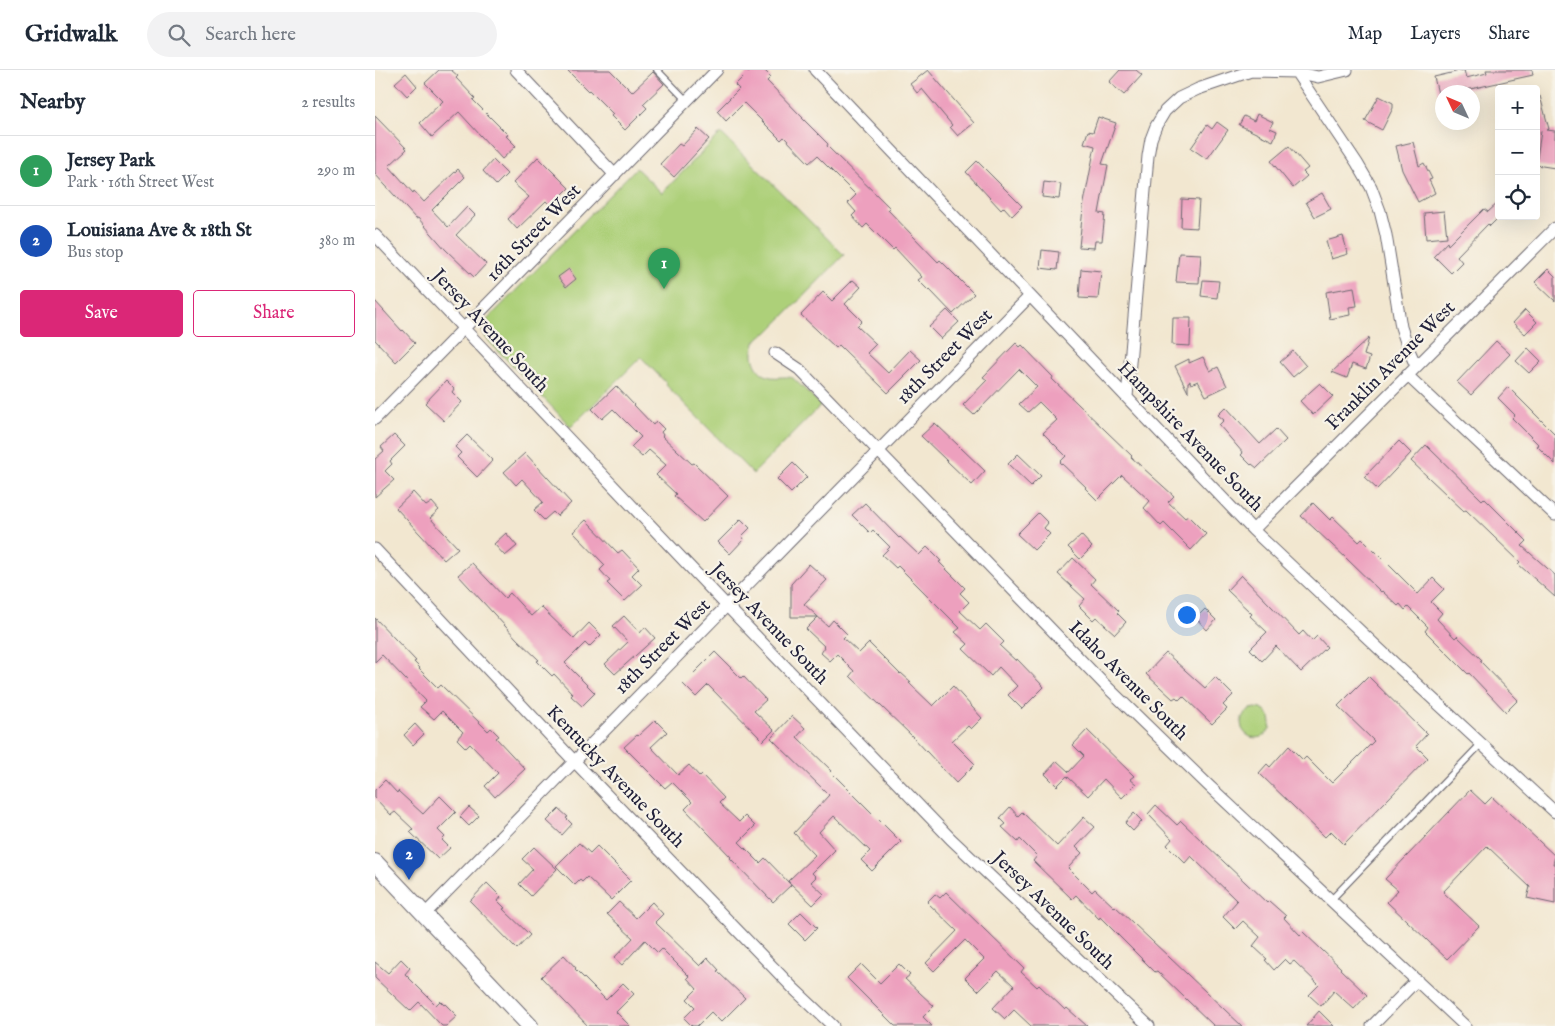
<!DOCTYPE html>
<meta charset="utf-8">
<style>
:root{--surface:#fff;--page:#f2f2f3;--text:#1f2937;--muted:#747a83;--line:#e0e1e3;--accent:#db2777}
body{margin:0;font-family:"IM FELL English",serif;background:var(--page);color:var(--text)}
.controls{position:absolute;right:15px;top:15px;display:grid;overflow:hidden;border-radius:5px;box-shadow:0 5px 20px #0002}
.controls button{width:45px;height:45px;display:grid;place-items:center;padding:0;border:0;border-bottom:1px solid var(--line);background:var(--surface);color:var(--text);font:25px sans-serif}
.compass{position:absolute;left:1060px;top:15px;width:45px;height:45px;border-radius:50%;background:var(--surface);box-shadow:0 5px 20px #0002;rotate:314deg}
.you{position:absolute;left:811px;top:544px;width:18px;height:18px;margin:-12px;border:4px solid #fff;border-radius:50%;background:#1a73e8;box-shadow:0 0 0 8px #1a73e833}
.badge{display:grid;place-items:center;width:32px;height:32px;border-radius:50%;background:var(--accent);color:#fff;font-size:16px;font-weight:700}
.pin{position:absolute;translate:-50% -41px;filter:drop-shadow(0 1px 2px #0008)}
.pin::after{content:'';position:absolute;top:26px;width:18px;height:15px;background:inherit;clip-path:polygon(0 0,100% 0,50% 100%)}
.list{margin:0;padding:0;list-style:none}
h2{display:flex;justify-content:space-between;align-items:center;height:65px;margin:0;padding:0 20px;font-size:21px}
h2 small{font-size:16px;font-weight:400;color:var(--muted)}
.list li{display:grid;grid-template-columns:32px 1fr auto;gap:15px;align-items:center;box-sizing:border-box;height:70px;padding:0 20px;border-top:1px solid var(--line)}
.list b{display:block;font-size:19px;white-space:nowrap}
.list p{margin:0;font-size:16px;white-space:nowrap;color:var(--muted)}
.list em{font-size:16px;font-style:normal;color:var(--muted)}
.actions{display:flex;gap:10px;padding:15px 20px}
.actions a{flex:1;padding:11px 0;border:1px solid var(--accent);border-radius:5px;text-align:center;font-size:18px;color:var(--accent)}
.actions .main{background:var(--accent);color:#fff}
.icon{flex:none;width:28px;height:28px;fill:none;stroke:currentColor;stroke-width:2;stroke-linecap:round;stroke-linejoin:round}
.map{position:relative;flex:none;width:1180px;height:956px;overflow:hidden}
header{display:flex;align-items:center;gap:30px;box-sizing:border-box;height:70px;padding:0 25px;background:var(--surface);border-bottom:1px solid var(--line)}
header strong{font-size:24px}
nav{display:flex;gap:28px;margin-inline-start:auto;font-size:18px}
.search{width:350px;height:45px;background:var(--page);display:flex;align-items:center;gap:12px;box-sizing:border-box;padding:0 18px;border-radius:28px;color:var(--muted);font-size:19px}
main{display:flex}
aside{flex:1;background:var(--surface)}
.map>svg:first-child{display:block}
.green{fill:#add079;stroke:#68795a}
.building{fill:#eda0be}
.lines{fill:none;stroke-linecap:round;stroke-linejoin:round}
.lane-casing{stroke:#6b676f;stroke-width:8}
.street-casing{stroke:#6b676f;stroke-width:13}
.secondary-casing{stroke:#6b676f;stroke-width:18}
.lane{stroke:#fff;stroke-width:5.5}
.street{stroke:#fff;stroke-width:11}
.secondary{stroke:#fff;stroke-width:16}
.labels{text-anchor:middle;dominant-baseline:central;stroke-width:4.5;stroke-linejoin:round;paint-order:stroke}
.street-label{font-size:19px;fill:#22223b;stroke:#f7f3e8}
</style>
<header>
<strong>Gridwalk</strong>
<div class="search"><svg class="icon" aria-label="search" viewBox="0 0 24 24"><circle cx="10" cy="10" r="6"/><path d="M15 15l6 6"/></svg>Search here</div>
<nav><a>Map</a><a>Layers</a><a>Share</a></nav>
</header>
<main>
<aside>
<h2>Nearby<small>2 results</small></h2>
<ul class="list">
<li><span class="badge" style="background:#2e9e5b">1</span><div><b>Jersey Park</b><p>Park · 16th Street West</p></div><em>290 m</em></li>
<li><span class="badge" style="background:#1a4fb4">2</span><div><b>Louisiana Ave &amp; 18th St</b><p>Bus stop</p></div><em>380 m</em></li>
</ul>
<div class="actions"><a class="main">Save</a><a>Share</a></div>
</aside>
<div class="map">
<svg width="1180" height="956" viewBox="0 0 1180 956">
<rect width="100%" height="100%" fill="#f7f3e8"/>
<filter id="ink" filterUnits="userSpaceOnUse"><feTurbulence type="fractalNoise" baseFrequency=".02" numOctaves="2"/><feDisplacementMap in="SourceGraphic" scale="10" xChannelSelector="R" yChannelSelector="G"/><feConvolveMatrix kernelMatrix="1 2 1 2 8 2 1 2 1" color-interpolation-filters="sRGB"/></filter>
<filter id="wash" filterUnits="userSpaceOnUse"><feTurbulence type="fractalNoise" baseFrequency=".0096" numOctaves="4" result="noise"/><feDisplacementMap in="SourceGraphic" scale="20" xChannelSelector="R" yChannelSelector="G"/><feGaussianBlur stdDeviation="1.12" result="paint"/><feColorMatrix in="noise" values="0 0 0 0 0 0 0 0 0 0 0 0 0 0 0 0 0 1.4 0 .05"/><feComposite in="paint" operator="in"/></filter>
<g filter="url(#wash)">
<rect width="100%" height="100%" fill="#f2e7d0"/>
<path class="green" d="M346 63 469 185 392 263C373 268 374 296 390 305 400 310 408 305 418 308L446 335 378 404 291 315 292 314 266 287 196 357 111 268 107 259 109 253 261 98 287 123Z
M866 653a15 15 0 1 1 30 0a15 15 0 1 1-30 0Z"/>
<g id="blocks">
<path class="building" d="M64 0H76L83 6 81 8 100 28 98 30 133 65 131 66 141 76 127 89 84 42 57 67 45 53 68 31 50 13Z
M192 0H235L257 22 278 2 289 14 268 34 272 38 250 60 236 46 238 44 214 20 213 21Z
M375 0H389L396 7 392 11 428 48H427L453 74 452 76 515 138 513 140 563 192 565 190 599 224 578 244 555 220 554 221 543 210 547 207 520 178 518 180 492 154 488 158 477 146 481 142 473 133 481 125 442 86 434 93 409 67 406 70 369 33 351 51 342 41 364 19 360 15Z
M553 0 599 53 583 66 575 57 577 55 547 19 542 23 535 14Z
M745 0H761L767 5 749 25 734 12Z
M1089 0 1091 8 1112 3 1111 0H1157L1158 5 1091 20V18L1063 24 1059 7Z
M31 3 42 16 32 26 20 13Z
M1004 26 1018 33V38L1007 60 990 51Z
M1165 26 1174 59 1171 60 1180 61V98L1161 95 1166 61 1161 63V27Z
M882 44 898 52 895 58 902 61 898 71 864 55 869 46 879 51Z
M0 46 32 79 14 96 38 123 39 121 49 132 83 99 90 107 57 140 73 157 92 137 100 145 81 165 111 194 99 207 70 179 43 148 41 149 0 104Z
M723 47 741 53 727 94 733 95 724 143 730 144 727 171H720L719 178 704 177 708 138 720 76 709 73 713 61 718 62Z
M842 52 853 60 832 89 816 78 832 55 837 59Z
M323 59 334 69 299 107 285 94 304 74 307 76Z
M1038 72 1044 96 1049 93 1057 109 1054 110 1060 123 1043 132 1027 100 1021 76Z
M914 76 933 98 928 102 932 106 918 118 896 91Z
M163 87 194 118 176 136 171 131 142 159 133 149 154 127 138 113Z
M118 90 132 104 121 115 108 101Z
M602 91 647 136 637 146 629 137 626 140 591 102Z
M669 112 686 114 684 129 667 127Z
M947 123 956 139 940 147 931 132Z
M807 129 824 130 822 158 806 157Z
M1124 132V147L1115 156 1113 154 1082 186 1087 192 1076 203 1059 186 1072 172 1073 175 1109 139 1113 142Z
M1069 141 1072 167 1051 169 1049 143Z
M968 166 973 184 956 189 951 171Z
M667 180 684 182 682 200 665 198Z
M804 183 826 184 824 213 801 212Z
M194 199 201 209 191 217 183 207Z
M706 199 726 201 723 229 704 228Z
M1173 199 1180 206V231L1160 212Z
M478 210 486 217 470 234 487 251 482 256 501 274 492 283 513 303 535 280 546 290 513 323 464 275 461 278 426 245 448 222 457 231Z
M828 210 844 211 842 228 826 226Z
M979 217 982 236 974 237 975 245 955 249 951 222Z
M0 231 27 261 28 260 40 273 21 292 0 270Z
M572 240 584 252 566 269 554 257Z
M1150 240 1162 252 1150 264 1138 253Z
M798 248H816L815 276 797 275Z
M994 268 989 285 995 287 991 299 977 294 972 308 957 302Z
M1121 271 1135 284 1096 325 1082 312Z
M641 273 645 277 647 275 678 307 677 309 757 386 756 387 799 426 793 432 810 448 813 446 831 464 816 480 789 453 786 456 769 438 775 431 747 405 722 430 710 418 711 417 685 392 691 386 668 363 682 350 664 332 653 342 644 334 662 317 644 299 599 345 588 335 612 310 608 307Z
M1153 278 1166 291 1154 303 1141 291Z
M918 281 931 296 918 307 905 292Z
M828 287 835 301 843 297 852 316 831 326 823 311 816 314 815 311 813 312V322L800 296 814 289V293Z
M71 311 79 319 77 322 87 332 69 351 50 333Z
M945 313 958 326 938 345 925 331Z
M241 316 278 355 281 351 289 359 286 362 288 365 287 366 317 394 319 393 353 426 328 452 299 426 301 424 281 405 291 395 274 380 267 387 256 377 266 367 238 339 227 349 217 339Z
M1133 317 1180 364V394L1162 376 1164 375 1137 348 1140 345 1123 328Z
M851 337 885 374 901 359 911 370 882 398 877 394 876 395 866 385 868 383 844 355 849 350 843 345Z
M560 353 610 401 597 415 546 366Z
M19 365 30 376 15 391 17 394 10 401 19 410 0 427V389L9 381 6 377Z
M92 365 118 390 102 407 82 387 86 383 80 377Z
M1024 371 1036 383 1002 419 989 407Z
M1051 375 1107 430 1109 428 1152 471 1147 476 1180 505V527L1143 494 1145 492 1091 440 1089 441 1036 391Z
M150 383 196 433 182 446 178 442 169 450 159 440 168 432 147 409 141 415 129 402Z
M643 384 666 406 656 416 633 394Z
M418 393 432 407 416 423 402 409Z
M38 422 51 436 57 432 64 440 55 448 83 478 69 490 21 438Z
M490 433 524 468 525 467 544 485 552 477 566 491 564 492 590 518 585 523 594 532 585 541 605 560 611 554 629 572 625 576 641 591 642 589 669 617 647 639 633 625 642 616 624 597 616 606 588 579 593 574 580 562 585 558 523 496 521 498 507 485 515 477 498 460 495 463 477 445Z
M938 433 955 450 958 447 984 472 987 469 1000 482V481L1043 524 1058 508 1069 519 1056 532 1067 543 1062 549 1080 568 1082 566 1107 590 1105 591 1143 630 1131 642 1094 603 1093 604 1050 561 1053 557 1033 537 1030 540 1025 534 1023 536 1007 521 1006 522 971 488 926 446Z
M663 443 673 453 669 458 675 464 659 480 642 464Z
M366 449 375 458 367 466 369 469 355 484 343 472Z
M211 450 243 483 247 480 264 498 257 505 267 515 250 531 232 513 235 511 225 500 230 495 198 462Z
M131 463 142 476 130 486 119 474Z
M706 465 717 477 705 489 693 477Z
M698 488 720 509 716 514 744 541 742 543 751 552 740 564 721 547 718 550 704 536 710 529 683 504Z
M97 493 130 528 135 523 156 546 166 537 199 569 214 553 226 565 214 577 210 573 190 593 220 623 207 636 196 626 198 624 179 604 177 606 162 591 164 590 142 569 83 505Z
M434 494 452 510 429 534 453 556 458 550 472 564 468 568 484 583 494 573 525 604 526 603 536 612 534 613 558 636 578 616 607 648 596 659 593 656 577 671 600 694 581 713 538 667 475 606 479 601 462 584 455 591 446 583 450 577 431 559 443 547H416V514Z
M866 505 924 565 928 561 937 571 942 566 952 577 926 602 901 576 887 591 875 579 892 562 875 546 877 544 852 520Z
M830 539 841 550 832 560 821 548Z
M249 546 265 563 270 557 280 568 240 604 230 594 253 572 238 556Z
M0 548 41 591 39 592 45 598 44 599 63 618 66 615 109 657 113 661 116 658 124 666 121 668 150 699 120 727 110 716 123 703 95 674 91 678 82 669 88 662 67 641 59 649 45 637 51 631 7 585 0 592Z
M340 582 366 608 368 606 391 630 379 641 399 660 388 671 333 615 321 627 308 614Z
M791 583 830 618 840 607 858 625 848 635 852 639 837 654 808 626 804 630 801 627 798 629 771 604Z
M993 606 1052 664 1041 676 1053 688 969 774 956 761 950 767 884 703 892 694 895 697 914 676 928 690 931 687 957 713 999 671 963 636Z
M417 646 430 658 422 667 457 701 456 702 526 772 497 801 486 790 495 781 459 746 444 762 460 780 437 803 441 807 436 812 449 824 438 835 413 811 440 785 419 763 454 725 396 668Z
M280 650 292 662 276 677 303 705 314 695 325 707 327 705 349 728 344 733 364 752 370 746 380 756 364 772 385 793 390 788 416 815 398 832 355 788 356 787 310 739 317 732 297 712 290 718 249 677 262 665 263 666Z
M40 654 49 664 38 675 29 665Z
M712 660 759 706 755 709 761 714 747 728 729 709 713 726 692 706 682 716 670 704 682 691 694 702 709 686 698 675Z
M10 710 22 723 23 721 48 744 65 726 81 742 63 760 70 767 67 770 75 778 63 789 35 762 38 759 20 742 16 745 0 728V720Z
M1095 720 1110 734 1117 727 1180 786 1178 794H1180V834L1152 828 1155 817 1112 776 1068 822 1104 856 1072 889 1012 832 1023 820 1010 809Z
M781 735 802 755 806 751 892 833 894 831 911 846 909 848 925 865 928 862 966 898 965 899 992 925 979 939 959 921 946 936 934 925 944 915 919 891 915 894 910 889 899 900 890 890 892 889 878 876 885 867 868 851 860 859 848 847 862 831 816 786 810 793 792 775 797 769 773 744Z
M94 737 104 746 94 756 85 747Z
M635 737 643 746 647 742 682 776 709 747 720 757 701 777 707 783 693 798 717 822 720 819 739 837 740 836 867 956H839L782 901 780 902 725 847 724 849 701 825 697 829 658 791 662 786 645 769 643 772 627 757 631 754 625 748Z
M184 739 193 747 191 748 197 754 187 765 172 751Z
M759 743 767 751 758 761 750 753Z
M204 773 215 783 222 776 256 810 236 830 212 807 207 812 205 810 200 815 181 796Z
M159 777 182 799 156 826 144 814 158 799 147 789Z
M112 813 126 827 123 831 130 838 128 839 155 865 142 879 95 831Z
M571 822 649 898 646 902 662 917 664 915 690 940 692 938 712 956H656L639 940 630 949 618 938 639 916 623 901 603 921 590 908 609 889 590 870 559 901 551 893 582 861 552 832 560 824 565 828Z
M244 832 261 848 277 832 288 844 280 852 325 896 333 888 344 900 342 901 370 928 346 952 336 942 322 956H317L309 948 320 937 312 929 322 919 312 908 314 906 287 879 283 883 270 870 247 895 239 888 258 868 232 844Z
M426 842 442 858 430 870 414 854Z
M189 885 201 898 200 899 231 930 248 913 259 924 241 942 255 956H213L166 907Z
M26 889 35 898 30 904 61 935 65 931 69 935 70 934 82 946 71 956H67L44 932 35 941 0 908V892L13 903Z
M486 894 505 913 524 894 535 905 530 909 559 936 548 947 557 956H520L472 908Z
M944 941 959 956H931Z"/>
</g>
</g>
<g filter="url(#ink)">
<use href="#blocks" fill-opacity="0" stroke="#6b676f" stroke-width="1"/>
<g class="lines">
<g class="lane-casing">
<path id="lane" d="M282 0 312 31
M956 830 1106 674"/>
</g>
<g class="street-casing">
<path id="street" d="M141 0 240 105
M440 0 878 460 1018 592 1180 742
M921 2 982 93 996 117 1005 141 1011 165 1026 257 1033 278 1041 296
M0 165 352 536 576 769 774 956
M400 283 424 299 729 614 833 715 1090 956
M1032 305 1180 445
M752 327 773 86 776 69 781 56 790 41 804 28 823 19 876 1 921 2 943 7 972 0
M0 349 342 0
M878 460 1180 158
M0 479 199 691 418 918 458 956
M49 845 655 226
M997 956 1042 910"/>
</g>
<g class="secondary-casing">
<path id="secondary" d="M0 792 155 956"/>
</g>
<use href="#lane" class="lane"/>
<use href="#street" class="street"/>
<use href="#secondary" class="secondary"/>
</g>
</g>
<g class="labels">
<g class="street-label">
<text transform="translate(159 163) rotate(-46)">16th Street West</text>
<text transform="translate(115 261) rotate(47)">Jersey Avenue South</text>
<text transform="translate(570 287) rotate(-45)">18th Street West</text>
<text transform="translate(1016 296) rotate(-45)">Franklin Avenue West</text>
<text transform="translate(815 367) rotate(46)">Hampshire Avenue South</text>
<text transform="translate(394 554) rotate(46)">Jersey Avenue South</text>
<text transform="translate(288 577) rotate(-45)">18th Street West</text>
<text transform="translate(753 611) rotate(45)">Idaho Avenue South</text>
<text transform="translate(240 707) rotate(46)">Kentucky Avenue South</text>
<text transform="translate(678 841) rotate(44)">Jersey Avenue South</text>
</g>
</g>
</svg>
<div class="controls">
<button>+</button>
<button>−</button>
<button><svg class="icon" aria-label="locate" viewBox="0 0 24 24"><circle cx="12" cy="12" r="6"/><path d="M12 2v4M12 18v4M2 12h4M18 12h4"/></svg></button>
</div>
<svg class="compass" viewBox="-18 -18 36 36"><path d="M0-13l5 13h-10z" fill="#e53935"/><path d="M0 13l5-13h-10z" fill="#747a83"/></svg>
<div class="you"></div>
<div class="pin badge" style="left:289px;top:219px;background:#2e9e5b">1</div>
<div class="pin badge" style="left:34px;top:810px;background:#1a4fb4">2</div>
</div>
</main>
